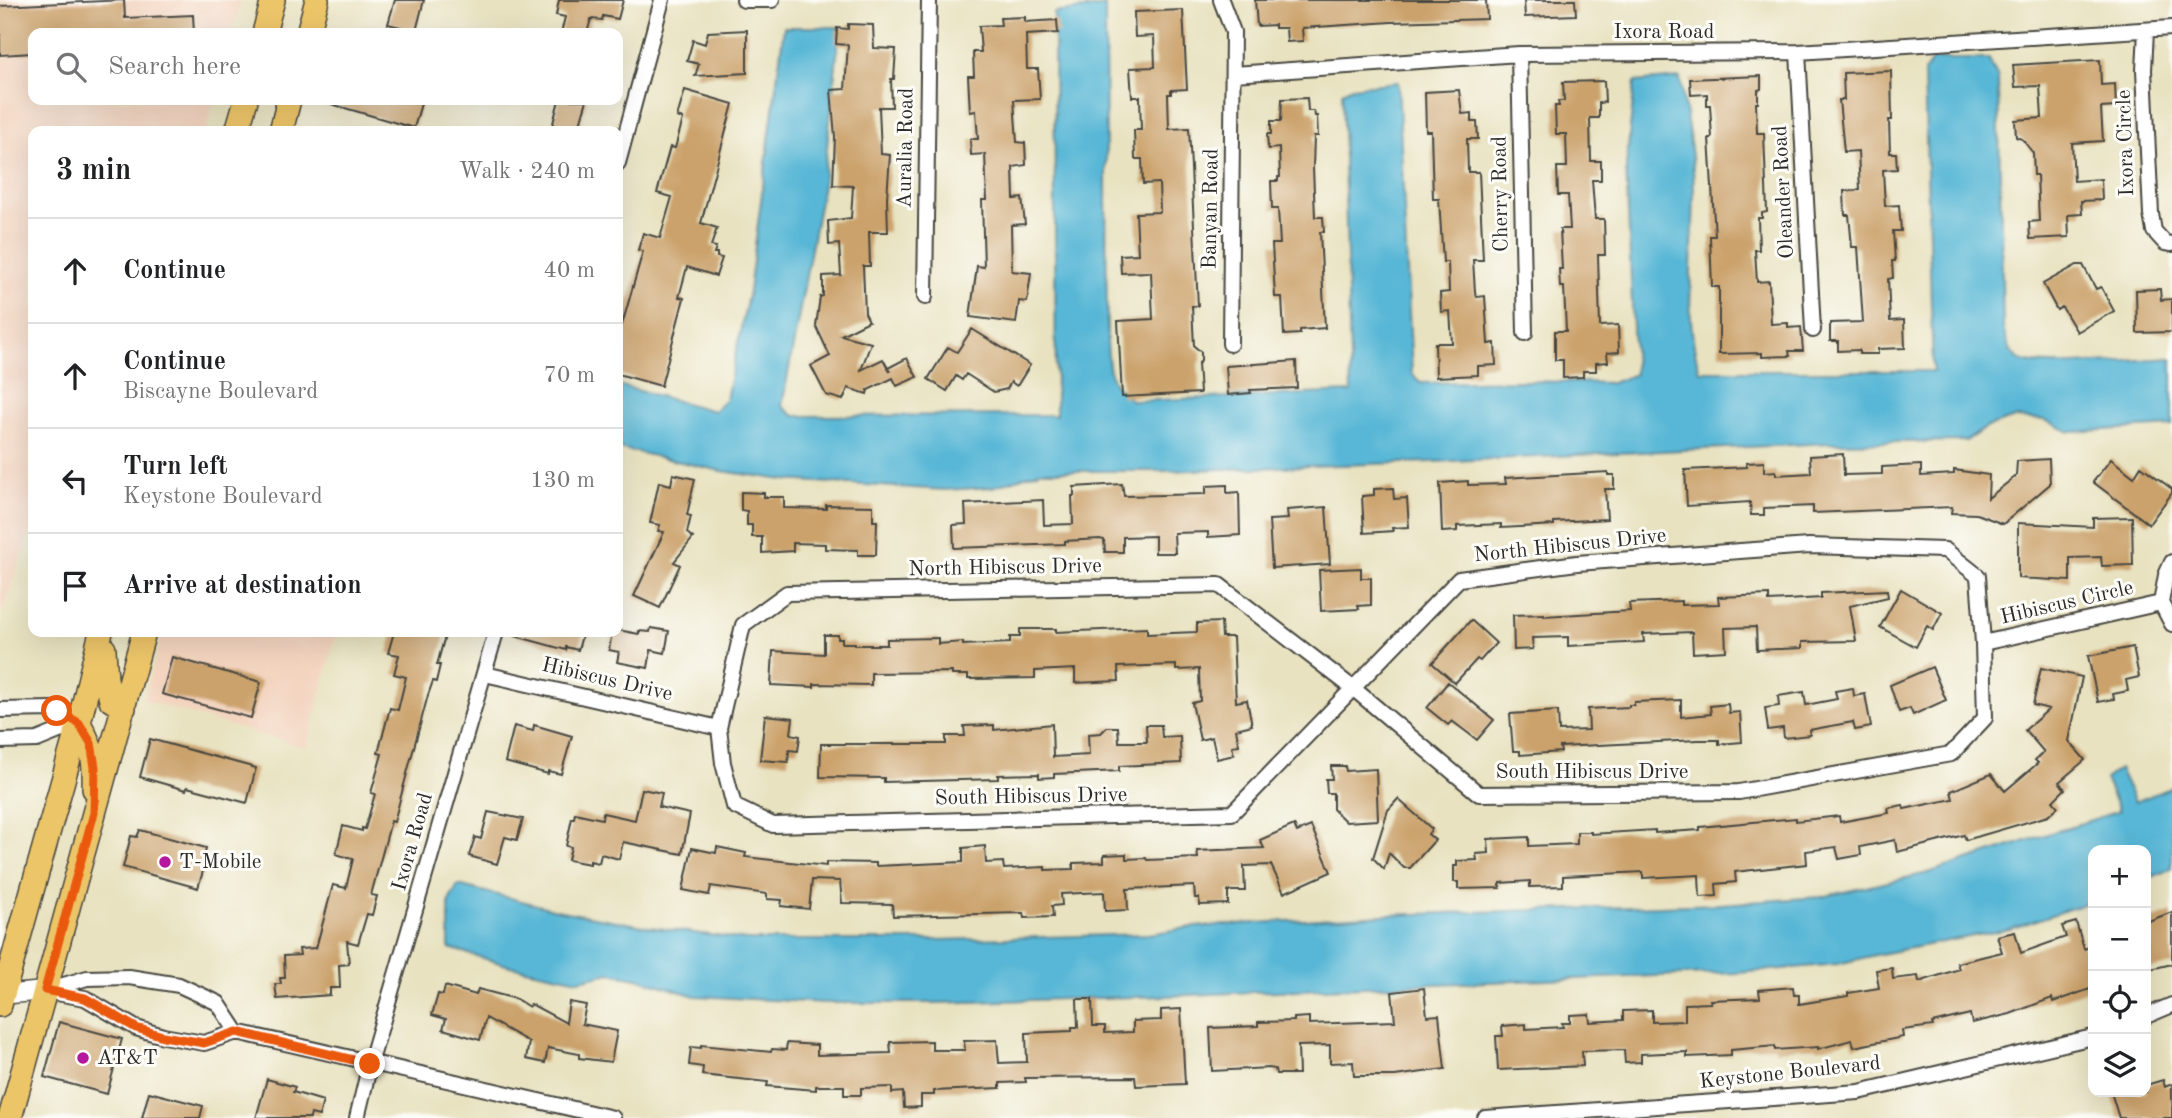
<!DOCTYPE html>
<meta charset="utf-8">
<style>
:root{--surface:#fff;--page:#f6f6f6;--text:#202124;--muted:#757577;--line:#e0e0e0}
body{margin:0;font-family:"Old Standard TT",serif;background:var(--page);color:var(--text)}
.controls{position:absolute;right:21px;bottom:21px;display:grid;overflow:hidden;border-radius:14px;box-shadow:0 7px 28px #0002}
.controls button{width:63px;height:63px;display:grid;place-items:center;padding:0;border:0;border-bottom:2px solid var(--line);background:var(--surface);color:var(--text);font:35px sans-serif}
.stop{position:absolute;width:21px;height:21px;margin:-16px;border:5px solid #ea580c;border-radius:50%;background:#fff}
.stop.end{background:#ea580c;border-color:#fff;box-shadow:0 2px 7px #0008}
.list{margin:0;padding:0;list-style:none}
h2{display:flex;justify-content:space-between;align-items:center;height:91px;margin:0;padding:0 28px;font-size:30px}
h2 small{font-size:23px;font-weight:400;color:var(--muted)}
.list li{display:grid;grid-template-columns:46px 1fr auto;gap:21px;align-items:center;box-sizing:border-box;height:105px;padding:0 28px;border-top:2px solid var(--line)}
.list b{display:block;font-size:26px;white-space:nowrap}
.list p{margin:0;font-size:23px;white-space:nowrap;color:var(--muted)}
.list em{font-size:23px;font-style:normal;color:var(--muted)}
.icon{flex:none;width:38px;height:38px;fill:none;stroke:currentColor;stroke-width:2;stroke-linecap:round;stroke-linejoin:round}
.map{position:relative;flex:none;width:2172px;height:1118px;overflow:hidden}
.search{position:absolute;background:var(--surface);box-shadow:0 7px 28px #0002;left:28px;top:28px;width:595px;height:77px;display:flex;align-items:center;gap:18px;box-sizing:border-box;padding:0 24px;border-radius:14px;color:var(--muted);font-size:26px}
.panel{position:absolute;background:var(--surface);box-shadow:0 7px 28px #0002;left:28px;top:126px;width:595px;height:511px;border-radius:14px}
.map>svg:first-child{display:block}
.built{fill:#f3d4bf}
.water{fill:#58b7d6;stroke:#427180;stroke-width:2}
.building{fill:#cba26c}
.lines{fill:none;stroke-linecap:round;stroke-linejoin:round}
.minor-casing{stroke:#474641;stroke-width:18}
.tertiary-casing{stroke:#474641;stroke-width:21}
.primary-casing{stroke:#474641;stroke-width:26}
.minor{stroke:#fff;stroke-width:14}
.tertiary{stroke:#fff;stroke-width:18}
.primary{stroke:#edc569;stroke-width:23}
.route{stroke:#ea580c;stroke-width:9}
.poi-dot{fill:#b5179e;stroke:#fdfcf7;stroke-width:2.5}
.labels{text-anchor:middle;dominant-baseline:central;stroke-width:6;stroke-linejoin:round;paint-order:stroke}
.street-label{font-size:21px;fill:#2b2b2b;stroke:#fdfcf7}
.poi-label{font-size:21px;fill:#2b2b2b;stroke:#fdfcf7;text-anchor:start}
</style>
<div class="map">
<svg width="2172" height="1118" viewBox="0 0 2172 1118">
<rect width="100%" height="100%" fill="#fdfcf7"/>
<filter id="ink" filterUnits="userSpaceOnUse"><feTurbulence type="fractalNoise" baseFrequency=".0143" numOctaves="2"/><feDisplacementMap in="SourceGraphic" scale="14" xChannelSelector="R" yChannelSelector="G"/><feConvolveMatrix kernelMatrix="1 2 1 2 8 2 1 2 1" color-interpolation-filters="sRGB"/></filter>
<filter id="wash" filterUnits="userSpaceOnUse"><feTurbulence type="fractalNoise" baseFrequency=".00686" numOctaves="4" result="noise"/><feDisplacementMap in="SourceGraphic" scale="28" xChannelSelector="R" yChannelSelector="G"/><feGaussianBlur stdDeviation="1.57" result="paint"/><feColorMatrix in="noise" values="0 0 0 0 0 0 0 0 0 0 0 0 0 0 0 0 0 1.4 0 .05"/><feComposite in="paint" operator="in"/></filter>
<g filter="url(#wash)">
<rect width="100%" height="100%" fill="#e8e2c0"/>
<path class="built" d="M0 0H241L232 33H33V100H214L206 131H33V524L0 618Z
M163 632H337L306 748 143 700Z"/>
<path class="water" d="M1105 6 1107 342C1109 370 1107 384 1133 401L1351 392 1342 92 1352 87 1398 82 1412 374 1421 383 1521 381 1612 383 1635 374 1626 166 1635 82 1680 78C1684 107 1691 138 1693 168 1698 231 1680 311 1700 371H1933L1924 73 1933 59H1989L1998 78 2003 327C2006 339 2009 354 2020 360 2041 370 2143 359 2172 358V426L2070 432 2045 420 2015 418 1987 427 1966 441 1831 443 1431 462 1163 471H1040L993 487 945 490 784 480 721 471 618 448V385L714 411 726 399 749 291 784 27H840L823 184 782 406 794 416 1056 415 1054 13Z
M2119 769 2135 802 2172 787V868L2146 880V850H2093V901L2010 929 1875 955 1838 964 1738 973 1407 985 1168 996 933 1003H826L695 996 637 978 610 973 579 980 510 966 449 948V901L458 885 561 911 649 927 747 940H935L1149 934 1193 927 1384 915 1721 904 1821 897 1928 873 2119 811 2105 779Z"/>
<g id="blocks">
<path class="building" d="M124 0 125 18 193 15 194 33H33V53L0 55V6Z
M395 0H424L416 31 388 24Z
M559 0H623L618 19 603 16 602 20 591 19 587 33H561L565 17 556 15Z
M1255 0H1486L1487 19 1391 22 1302 28 1303 41 1287 42 1286 28H1275V25L1257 26Z
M1524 0H1575L1576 15 1525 17Z
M1183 10 1187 89 1171 90V94H1168L1169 129 1189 128 1198 306H1192L1194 346 1201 352V361L1198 364 1200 393 1122 397 1118 321 1153 319 1151 272 1121 273 1120 255 1138 254 1136 213 1160 212 1159 183 1143 184 1142 159H1135L1134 130H1141L1140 97H1132L1130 68 1155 67 1154 36 1135 37 1134 12Z
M1025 17V22L1057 20 1058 33 1026 35 1027 69H1038L1040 99 1014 100 1017 142 1025 143 1026 165 1013 167 1014 199 1022 198 1025 224 1011 225 1012 271 1031 273 1027 302 1019 301 1016 323 970 317 977 266 984 267 982 200H987L985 154 971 155 970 139H978L976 111 970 112 968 76H974L973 52H981L979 26 1001 25 1000 18Z
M848 24 873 25 874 48 896 49 894 79H891L892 107H879L881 154 890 155 887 198 888 232H869L870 266H863L865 313 869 321 841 335 871 343 861 370 883 359 890 372 888 368 907 358 917 377 897 386 893 378 868 390 867 394 848 388 843 400 826 395 811 366 830 356 816 326 820 297 823 296V276L841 275 839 244 829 245 828 221 851 218 853 186 833 185 835 137 831 90 845 89 848 45 836 44 837 28 848 29Z
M747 30V73L695 76 699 64 687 61 693 40 705 44 708 32Z
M2100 60 2101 85 2115 84 2116 107 2101 108 2103 141 2072 143 2074 181 2101 179 2102 200 2081 201 2082 214 2068 215 2069 237 2030 239 2029 222 2039 221 2037 175H2034L2033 153 2022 139 2016 137 2015 120 2042 118 2040 86 2015 87 2013 65Z
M1891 71 1892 120H1889L1890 153H1896L1897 169 1883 170 1885 206 1899 205 1901 231H1893L1895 261H1892L1893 278 1888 279 1890 321 1904 320 1905 348 1878 349V354H1859V350L1838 351V341H1830V323L1863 322 1858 247H1852L1849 215H1845L1844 191 1860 190 1858 151 1844 152 1839 100H1844L1843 73Z
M1761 76V89L1758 90V103H1756L1757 133H1764L1767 212 1762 213V218H1758L1759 250H1755L1757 282 1769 281 1771 324 1788 323V328L1801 327 1803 351H1789L1790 356 1762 357V353L1719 354V287H1712L1710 236H1715L1709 138H1712L1710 105H1707V94L1691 95 1690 79Z
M1604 81 1605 102 1599 103V118H1590L1591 161H1601V180H1592L1595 219H1604L1605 255H1598L1600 326 1618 325 1619 352 1607 353 1608 362 1596 363V371H1583V377L1563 378V360H1555V331H1566L1564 287H1560L1559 269H1562L1560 229H1570L1568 195H1558L1557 167H1567L1566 134H1556L1555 106H1559L1558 101H1564L1563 82Z
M685 90 733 104 701 223 717 228 711 246 716 247 714 253H717V257L722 258 716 276 687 267 679 297 684 298 661 386 618 374V324L622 325 643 251 638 250 643 233 660 238 672 197 657 193 670 147 675 148 683 119 677 117Z
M1459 90 1462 114 1472 113V122H1477L1478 139H1467L1468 172H1479L1483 260H1473L1475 292 1477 297 1485 296 1488 344 1495 343 1496 365 1478 366V375L1436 377 1435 343H1452L1450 311 1441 312 1440 293 1449 292 1448 262H1443L1439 199H1433L1431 131H1426L1425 92Z
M1307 98 1308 111H1314L1315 116H1317L1318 136H1314L1313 168 1315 217H1323L1324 232H1320L1325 328 1300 330V334L1284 335 1282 297H1275L1272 244H1280L1278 209H1272L1271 181H1278V177H1280L1279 148 1268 149 1267 134H1271V121H1281L1282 99Z
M331 100H422L414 128 331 104Z
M559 100H587L578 131H551Z
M2077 265H2083L2096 289 2101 287 2114 311 2077 332 2062 307 2057 310 2043 284Z
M2160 289 2161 300 2172 299V332L2137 333 2136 290Z
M972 329 1030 365 1017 386 1011 382 1007 389 994 392 966 374 962 380 956 376 947 391 928 379 948 347 957 352Z
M1296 361 1297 388 1250 390 1251 393 1228 395 1226 366Z
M1843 454 1844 475 1882 474V467L1921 465V476L1954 474V470L1989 475 1988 498 2016 476 2017 461 2049 459 2050 484 2003 524 1977 514 1951 513 1952 507 1813 513V506L1764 508V515H1751L1750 502 1687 506 1685 470 1747 467 1746 463 1764 462V472L1776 471V475L1811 473 1810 456Z
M2111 459 2134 477 2141 466 2172 489V493L2149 524 2093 482Z
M1608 472V475H1614V489H1605L1607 519 1554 522V525L1501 528V524L1457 526V531L1442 532 1440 483 1468 481V485L1506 484 1505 478Z
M673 474 695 479 687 515 691 516 687 533 693 538 674 562 680 565 660 608 634 596 664 532 658 531 660 525 650 523 659 482 671 485Z
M1122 484 1124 496 1206 494V486L1227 485V493L1239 492 1240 535 1208 537V532L1174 533 1175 553H1155V536L1123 537V552H1105L1104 540 1100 539 1065 541V544L954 548 953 525 966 524 965 504 1043 500 1044 525 1073 524 1072 496H1074V487Z
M1393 488 1394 499 1407 498 1409 527 1392 528 1393 531 1364 533 1362 496 1374 495V489Z
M741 492 764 493V497H784V508L826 509V505L873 506V521H877L876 555H858V550L825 549V544L793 543V551L762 553V537H752V525H747V511L741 510Z
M1326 507 1330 564 1272 568 1269 520 1288 519 1287 510Z
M2132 517 2133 565 2102 566 2101 557 2070 558V581L2018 578V523L2093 527V518Z
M1361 568V578H1371V605L1358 606 1359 609 1321 611 1319 570Z
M1901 589 1942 613 1933 630 1927 626 1916 647 1880 627Z
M1887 590 1888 597 1850 606 1856 641 1802 642V648L1757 650 1756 627 1725 628 1726 651 1693 653 1692 632 1643 634 1644 642 1568 646V637L1532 638 1533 649 1514 650 1513 615 1544 614V616L1630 611 1629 603 1681 601V605L1719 604 1718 597 1769 595V601L1821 598V593Z
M1471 620 1496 643 1480 661 1477 659 1455 683 1432 663Z
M1221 622 1222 637H1233L1236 702 1247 700 1252 725 1236 729 1239 745 1232 746 1234 755 1217 759 1212 737 1200 740 1192 703 1200 701 1199 669 1176 670V665L1118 667 1119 681 1075 683V669L1035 671V678L968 679V675H952V672L871 673V685L814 684V687L771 685 773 651 824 654V635H838V639H842V643H855V645H887V639L938 638V644L963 642V645L1010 643V637H1020V629H1056V632L1147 628V634L1197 632V623Z
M651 628 669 631 665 653 651 650 648 668 617 662 619 652 609 650 612 632 618 630 639 634V631L650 632Z
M394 632H446L437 665H440L436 682 433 681 428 695 394 822 391 821 371 895 377 896 372 915 367 914 358 944 347 941 349 964 339 965 340 988H330V995L277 999 275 984H281L280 978H285L284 956 300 955 299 949 316 948 333 885 346 888 353 859 336 854 343 826 362 831V828L365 829 375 794 371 793 382 754 378 753 390 708 398 710 406 677 394 674 399 655 388 653Z
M516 632H583L578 650 566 647V650L515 636Z
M2133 647 2139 677 2126 680 2128 691 2113 694 2114 699 2098 702 2088 656Z
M172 657 261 682 251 718 162 694Z
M1932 667 1946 700 1913 715 1910 708 1899 712 1890 685Z
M2041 668 2082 677 2069 741 2085 760 2059 782 2065 789 2053 801 2058 807 2048 816 1966 840 1964 835 1897 852 1895 840 1860 847 1861 855 1839 859 1836 847 1806 851 1807 864 1735 872 1736 882 1716 884 1717 896 1700 897 1699 875 1643 878V872L1563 876V886L1530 887V881L1500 883V888L1458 889V882H1454V866H1457V861L1477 860 1476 854 1489 853 1488 839 1529 837V846L1577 844V832H1591V834L1655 830V833L1700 830V827L1796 818V821L1839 816 1840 822 1889 813 1888 808 1903 805 1904 809 1953 799 1951 791 1991 774 2005 791 2038 763 2035 760 2044 752 2025 730 2049 709 2033 705Z
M1448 682 1494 720 1477 740 1452 721 1448 725 1427 708Z
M1853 688 1854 696 1865 694 1871 727 1855 730 1853 722 1809 730 1810 735 1784 738 1783 728 1768 730 1765 708 1779 706 1778 696 1804 692 1806 705 1837 699 1835 691Z
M1681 700V717L1711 714 1710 706 1728 704 1729 713 1740 712 1742 742 1719 744V740H1698L1560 747 1561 752 1520 755V751H1513L1510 714 1558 711 1559 731 1589 730 1588 709 1629 707V705H1634V702Z
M765 715 793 718 791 734 800 736 798 751 789 750 788 762 760 760Z
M1052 724 1053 757 1089 755 1088 734 1101 733 1107 727H1118L1119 742H1147L1146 725H1161L1162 737 1180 736 1181 763 1119 766V771L1054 774V777L1039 778V774L998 775V779L884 782V778L820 777 821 744H946V736H965L964 726 994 725V730Z
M534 725 572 736 561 774 548 771V774L505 762 514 726 533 731Z
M150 739 256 768 247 803 187 787 186 790 140 777Z
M1331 766H1345L1346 771 1376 769 1378 820 1346 822 1333 809V793H1327L1326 779H1332Z
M642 789 662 793 659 807 690 814 682 854 623 842 619 859 601 854 599 863 590 861V864L568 860 571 847 566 846 572 818H574L575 813 602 819 603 813 635 820Z
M1398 799 1432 829 1428 834 1435 840 1410 868H1404L1389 853 1384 869 1373 858 1388 810Z
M488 812 523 819 517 840 505 837 497 864 469 856 475 837 481 839Z
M1294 825 1297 832 1311 826 1331 872 1284 893 1271 865 1244 866 1245 891H1228V904L1200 905 1199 898H1195L1194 886 1127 889 1128 910 1105 911 1104 892 1061 894 1062 905 1052 906 1053 917 1024 918 1023 913 893 916 892 904 842 903 840 881 812 880 809 909 781 906 782 900 767 899V894L711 886 709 895 683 890 692 848 716 853 717 847 746 853 745 857 826 866V862L876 863V866L963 862V848L985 846 986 863 1003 862 1004 869 1045 867V870L1073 869V863L1104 862V855L1126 854V859L1146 858 1147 860 1198 858 1197 851 1264 848 1260 840Z
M140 830 206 848 204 857 207 858 198 888 123 867 131 836 137 837Z
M2172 912V964L2151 969 2146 955V922Z
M2076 922 2084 949 2093 946V988L2053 1002 2052 998 2010 1014 1972 1023 1970 1014 1932 1023 1933 1026 1902 1030 1903 1037 1854 1047 1852 1040 1818 1049V1047L1775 1050V1046L1731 1050V1055L1687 1057V1052L1641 1054V1062L1625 1063 1624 1050 1582 1051 1583 1066 1498 1070 1496 1036H1503L1502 1026 1526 1024V1029L1563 1027 1562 1023H1570V1015L1589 1014 1590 1022 1623 1020V1011L1652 1010V1022L1685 1021V1004L1711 1003 1710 1000 1760 998 1759 990 1793 987 1794 995H1799V1004L1848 996V993L1879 988 1876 970 1892 968 1893 979 1918 976 1919 982 1959 969 1957 963 2002 952 1997 936 2015 932 2021 953 2066 937 2062 926Z
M445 986 476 995 478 989 516 999 529 1007 531 1004 566 1023 569 1002 586 1005 582 1024 617 1031 611 1062 579 1058V1054L548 1048 545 1063 526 1059 529 1042 486 1018 480 1040 443 1029 446 1019 432 1015 438 994 443 995Z
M1424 988 1427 1016 1439 1015 1445 1069 1395 1076H1354L1353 1062 1330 1063V1045L1298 1046 1299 1074H1276L1275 1069 1269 1068 1212 1071 1210 1028 1258 1026V1022L1294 1021V1018L1309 1017V1024L1395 1021 1392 992Z
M1077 999H1092L1093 1026H1105V1033L1133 1032V1021L1161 1020V1010L1181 1009 1185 1084 1136 1086 1135 1077 1025 1078 1026 1082 1000 1083V1088L934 1091V1095H921V1107L904 1108 903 1092 892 1093V1087L861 1088V1095H844V1086H816V1090L767 1086 768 1082 702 1075 703 1067 689 1065 691 1047 701 1048V1045L771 1052 772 1049 786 1050 787 1043 817 1045V1055L891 1053 890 1042 932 1041V1050H965L964 1041 997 1040 999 1063 1027 1062 1026 1033 1072 1031V1027H1078Z
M59 1022 122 1039 107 1094 44 1077Z
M267 1079 295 1087 293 1092 323 1101 319 1116 311 1114 310 1118H256Z
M2163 1080 2165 1087 2172 1084V1118H2119L2111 1092H2146V1085Z
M149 1092 203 1106 200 1118H142Z"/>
</g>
</g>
<g filter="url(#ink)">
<use href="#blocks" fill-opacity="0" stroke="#474641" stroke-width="2"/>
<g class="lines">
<g class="minor-casing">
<path id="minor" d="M744 0H772
M1221 0 1233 32 1230 344
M2146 30 2144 70 2151 214 2154 231 2165 243 2172 244
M1798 52 1813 330
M1519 54 1525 333
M1234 74 1519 54 1798 52 2172 28
M618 163 662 0
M925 297 929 0
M2172 562 2166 575 2161 603 2172 624
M1983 643 2161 603
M485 674 719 728
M0 710 52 709 79 723
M719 728 743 625 787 593 1219 585 1354 689 1479 794 1739 792 1951 754 1985 718 1983 643 1978 576 1945 550 1809 546 1577 563 1459 579 1232 813 773 825 734 806 723 763 719 728
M0 741 37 740 79 723
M47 990 87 978 129 977 179 985 218 1003 237 1032
M45 991 85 998 136 1028 163 1036 204 1043 237 1032 613 1118
M2146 1016 2172 1005
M357 1118 370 1064 496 632
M1485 1118 1859 1092 2093 1037"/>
</g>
<g class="tertiary-casing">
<path id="tertiary" d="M0 995 45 991"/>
</g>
<g class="primary-casing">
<path id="primary" d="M264 33 273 0
M308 33 317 0
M237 131 246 100
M281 131 289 100
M104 649 106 679 111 700 124 708
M79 723C93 748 95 760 94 789
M0 1005 79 723 101 632
M10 1118 144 632"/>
</g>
<use href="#minor" class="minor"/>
<use href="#tertiary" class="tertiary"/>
<use href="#primary" class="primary"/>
</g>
</g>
<g class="lines" filter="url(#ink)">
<path class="route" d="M57 711 79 723 91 743 95 767 94 813 45 990 85 998 136 1028 163 1036 204 1043 237 1032 370 1064"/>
</g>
<g class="poi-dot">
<circle cx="165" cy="862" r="7"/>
<circle cx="83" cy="1058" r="7"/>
</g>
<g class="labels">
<g class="street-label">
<text x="1664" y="32">Ixora Road</text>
<text transform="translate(2126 143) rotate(-92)">Ixora Circle</text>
<text transform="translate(906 148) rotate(-89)">Auralia Road</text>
<text transform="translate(1784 192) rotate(-93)">Oleander Road</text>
<text transform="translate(1501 194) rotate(-91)">Cherry Road</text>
<text transform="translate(1211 209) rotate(-89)">Banyan Road</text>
<text transform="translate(1570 546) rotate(-6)">North Hibiscus Drive</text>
<text transform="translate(1005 568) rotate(-1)">North Hibiscus Drive</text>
<text transform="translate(2067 603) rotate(-13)">Hibiscus Circle</text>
<text transform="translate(607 680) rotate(13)">Hibiscus Drive</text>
<text x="1592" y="772">South Hibiscus Drive</text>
<text transform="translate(1031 797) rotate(-1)">South Hibiscus Drive</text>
<text transform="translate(413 842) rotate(-74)">Ixora Road</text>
<text transform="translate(1790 1073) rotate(-6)">Keystone Boulevard</text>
</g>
<g class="poi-label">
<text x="179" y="862">T-Mobile</text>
<text x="97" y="1058">AT&amp;T</text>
</g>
</g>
</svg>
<div class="controls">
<button>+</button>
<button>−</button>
<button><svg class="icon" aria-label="locate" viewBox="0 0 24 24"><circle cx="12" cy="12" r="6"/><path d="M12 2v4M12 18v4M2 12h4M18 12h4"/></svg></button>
<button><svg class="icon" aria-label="layers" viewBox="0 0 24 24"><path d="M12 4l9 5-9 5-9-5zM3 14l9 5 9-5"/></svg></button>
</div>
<div class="stop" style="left:57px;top:711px"></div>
<div class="stop end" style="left:370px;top:1064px"></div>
<div class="search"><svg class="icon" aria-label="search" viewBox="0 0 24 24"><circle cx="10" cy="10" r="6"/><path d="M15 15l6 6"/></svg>Search here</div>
<section class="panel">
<h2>3 min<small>Walk · 240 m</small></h2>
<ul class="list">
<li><svg class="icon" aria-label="ahead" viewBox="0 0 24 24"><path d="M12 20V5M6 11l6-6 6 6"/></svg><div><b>Continue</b></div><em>40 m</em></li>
<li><svg class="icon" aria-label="ahead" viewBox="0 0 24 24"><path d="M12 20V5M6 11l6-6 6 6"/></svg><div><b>Continue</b><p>Biscayne Boulevard</p></div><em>70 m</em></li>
<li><svg class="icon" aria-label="left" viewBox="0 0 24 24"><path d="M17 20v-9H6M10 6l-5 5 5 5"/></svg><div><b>Turn left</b><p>Keystone Boulevard</p></div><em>130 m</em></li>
<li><svg class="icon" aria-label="arrive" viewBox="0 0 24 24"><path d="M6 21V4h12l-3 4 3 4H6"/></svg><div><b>Arrive at destination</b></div></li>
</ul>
</section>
</div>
